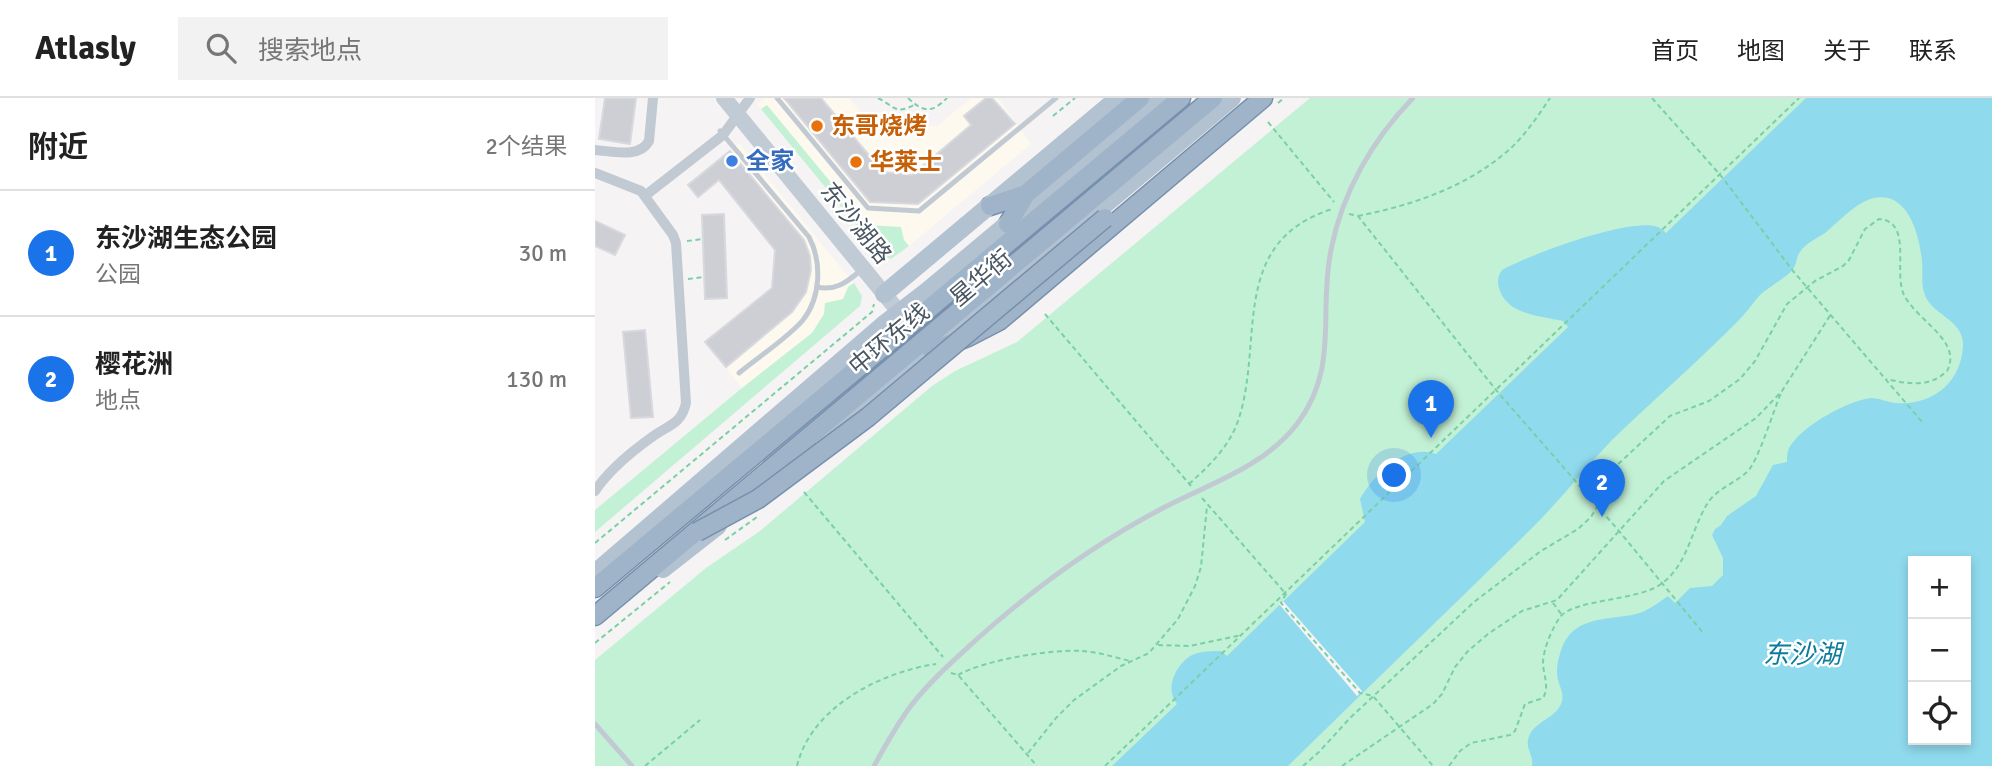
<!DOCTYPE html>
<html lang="zh">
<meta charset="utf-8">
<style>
:root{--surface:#fff;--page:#f2f2f2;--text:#222;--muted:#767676;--line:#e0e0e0;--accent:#1a73e8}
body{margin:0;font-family:Signika,"Noto Sans SC",sans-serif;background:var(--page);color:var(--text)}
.controls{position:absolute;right:21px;bottom:21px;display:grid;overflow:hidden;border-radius:0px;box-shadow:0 4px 10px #0003}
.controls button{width:63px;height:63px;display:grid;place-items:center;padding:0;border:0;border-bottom:2px solid var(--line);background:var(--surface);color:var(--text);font:35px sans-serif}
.you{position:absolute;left:800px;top:378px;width:24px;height:24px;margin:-18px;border:5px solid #fff;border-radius:50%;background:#1a73e8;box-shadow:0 0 0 10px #1a73e833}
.badge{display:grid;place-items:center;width:46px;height:46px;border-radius:50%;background:var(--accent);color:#fff;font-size:23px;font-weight:700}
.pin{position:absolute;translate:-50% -58px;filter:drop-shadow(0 2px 4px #0008)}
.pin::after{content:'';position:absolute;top:37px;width:24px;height:21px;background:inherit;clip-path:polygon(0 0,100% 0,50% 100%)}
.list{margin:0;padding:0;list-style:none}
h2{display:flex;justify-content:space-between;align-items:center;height:91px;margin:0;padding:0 28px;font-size:30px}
h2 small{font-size:23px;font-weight:400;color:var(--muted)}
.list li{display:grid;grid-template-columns:46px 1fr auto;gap:21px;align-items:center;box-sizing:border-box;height:126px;padding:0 28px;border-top:2px solid var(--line)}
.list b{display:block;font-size:26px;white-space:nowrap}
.list p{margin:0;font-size:23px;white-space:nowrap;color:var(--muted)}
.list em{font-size:23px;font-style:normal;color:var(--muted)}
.icon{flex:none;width:38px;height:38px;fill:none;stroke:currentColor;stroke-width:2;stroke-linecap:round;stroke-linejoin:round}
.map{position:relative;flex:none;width:1397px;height:668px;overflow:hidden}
header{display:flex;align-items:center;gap:42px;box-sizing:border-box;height:98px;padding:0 35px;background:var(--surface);border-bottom:2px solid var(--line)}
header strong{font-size:33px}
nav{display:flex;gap:38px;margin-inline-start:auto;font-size:24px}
.search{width:490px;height:63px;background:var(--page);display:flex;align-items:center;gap:18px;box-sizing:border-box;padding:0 24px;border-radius:0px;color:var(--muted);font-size:26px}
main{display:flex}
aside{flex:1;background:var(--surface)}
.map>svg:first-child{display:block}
.commercial{fill:#fdf9ef}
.green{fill:#c3f1d5;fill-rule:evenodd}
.water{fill:#90daee;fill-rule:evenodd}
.pier{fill:#f5f3f3}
.building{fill:#cdcfd5;stroke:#d7d9de;stroke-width:2}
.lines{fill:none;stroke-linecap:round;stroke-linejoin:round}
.trunk-casing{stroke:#7690ad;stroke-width:21}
.path{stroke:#7ad0a6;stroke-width:2;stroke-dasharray:5 3.5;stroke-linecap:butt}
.service{stroke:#c1cad2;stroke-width:5}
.minor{stroke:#c1cad2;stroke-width:10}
.secondary{stroke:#c1cbd6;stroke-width:16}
.primary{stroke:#b3c2d1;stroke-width:18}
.trunk{stroke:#9fb4c9;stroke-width:18}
.trunk-bridge-casing{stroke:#7690ad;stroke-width:21;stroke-linecap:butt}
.trunk-bridge{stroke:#9fb4c9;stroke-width:18}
.food-dot{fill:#e8710a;stroke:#fff;stroke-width:2.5}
.shop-dot{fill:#3f7fe0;stroke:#fff;stroke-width:2.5}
.labels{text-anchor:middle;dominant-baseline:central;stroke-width:5;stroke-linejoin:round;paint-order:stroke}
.food-label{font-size:24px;font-weight:bold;fill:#c56008;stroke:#fff;text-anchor:start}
.shop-label{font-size:24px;font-weight:bold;fill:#366cbe;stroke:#fff;text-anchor:start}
.street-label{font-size:24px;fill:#4a5661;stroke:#fff}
.water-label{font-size:26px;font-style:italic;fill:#0c7c9b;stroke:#fff}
</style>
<header>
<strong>Atlasly</strong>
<div class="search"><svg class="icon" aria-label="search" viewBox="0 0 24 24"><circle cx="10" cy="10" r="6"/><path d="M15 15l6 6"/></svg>搜索地点</div>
<nav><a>首页</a><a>地图</a><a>关于</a><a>联系</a></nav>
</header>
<main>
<aside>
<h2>附近<small>2个结果</small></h2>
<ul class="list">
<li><span class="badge">1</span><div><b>东沙湖生态公园</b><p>公园</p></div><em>30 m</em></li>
<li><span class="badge">2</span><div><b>樱花洲</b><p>地点</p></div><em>130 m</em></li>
</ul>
</aside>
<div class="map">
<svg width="1397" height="668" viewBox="0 0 1397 668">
<rect width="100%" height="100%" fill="#f5f3f3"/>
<path class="commercial" d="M170 0H254L273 23 342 28 376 0H403L436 46 314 148 296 161 291 160 286 157 162 6Z
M144 45 265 193 217 235 147 290 110 244 177 190 180 152 125 83 103 99 93 87Z"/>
<path class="green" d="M715 0H1397V668H0V562L111 470 165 433 337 288 360 273 422 244ZM1318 463H1371V642H1318Z
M172 7 271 127 306 129 309 142 314 148 296 161 286 157 166 11Z
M259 185 267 198 265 208 0 434V412L147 290 217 235 229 216 230 205 248 201 253 189Z"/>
<path class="water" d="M1211 0H1397V668H937C939 658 931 651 933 642 937 622 962 622 967 603 969 595 965 590 963 582 961 574 962 564 965 556 976 516 1012 523 1041 516 1053 513 1063 505 1073 498L1080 505 1095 490 1117 488 1128 477V460L1117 437 1120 431 1126 427 1132 418 1161 398 1178 367 1192 364C1192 358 1192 352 1196 347 1209 327 1252 303 1276 300 1284 300 1292 304 1300 305 1337 308 1366 285 1368 248 1369 220 1335 218 1329 194 1326 185 1328 173 1327 163 1325 143 1317 106 1293 100 1269 94 1247 121 1230 135 1221 141 1211 145 1205 154 1201 159 1202 166 1198 171 1194 178 1172 190 1164 198 1157 206 1151 215 1144 222 1103 264 1058 302 1016 343 990 370 967 400 940 427 858 508 775 587 693 668H517L582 606C569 591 581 566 597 557 606 553 617 553 626 553L632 558 770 424 765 401C779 376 811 345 841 356L973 229 968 223C946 218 914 217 905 193 902 185 902 179 907 172 934 157 1035 119 1063 129 1065 130 1069 133 1071 135ZM1318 463H1371V642H1318Z"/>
<path class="pier" d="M688 503 767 593 762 598 684 506Z"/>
<path class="building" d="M10 0H41L35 46 4 41Z
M189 0H226L288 74 317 77 376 27 369 18 391 0H397L420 26 323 106 275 104Z
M135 53 209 142 215 158 216 172 211 194 197 214 131 269 110 244 177 190 180 152 124 82 103 99 93 87Z
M129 116 132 200 110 201 107 117Z
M0 123 30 137 20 157 0 148Z
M50 232 58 319 36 320 28 234Z"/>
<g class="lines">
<g class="trunk-casing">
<path id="trunk" d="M395 108 431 96
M413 126 431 96 545 0
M337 253 373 239 404 223 668 0
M0 490 586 0
M0 518 618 0"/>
</g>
<path class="path" d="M283 0C299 8 300 17 319 7
M313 0C328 14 336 16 352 0
M1057 0 1127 79 1198 173 1328 325
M683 5 689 0
M458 18 480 0
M673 24 739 104
M754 116 763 118 901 292 1024 433 1109 536
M763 118C818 107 872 89 915 51 931 36 943 18 955 0
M92 143 108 141
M93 181 109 179
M450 216 596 388
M594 386C614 368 634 349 643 323 670 244 632 145 737 111
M209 394 348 559
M992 395 1075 318 1114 303 1145 281 1160 263 1192 206 1220 183 1248 168 1254 162 1270 131 1284 121C1318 123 1298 174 1309 197 1322 223 1368 243 1352 273 1334 290 1314 286 1291 281
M607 400 691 496 686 505 765 595 778 598 838 668
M130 442 162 419
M0 445 277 214 279 206
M958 505 967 517
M0 545 75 484
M563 547 595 548 647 537
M356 575 363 577 442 668
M363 577C390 562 456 551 487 553 503 554 519 559 535 563
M433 655 461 620 479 602 526 568 554 555 583 521 600 488 606 469 612 408
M50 668 105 622
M202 668C216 609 286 574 341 566
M510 668 1204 0
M708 668 724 654 755 620 879 504 946 453 983 431 996 419 1002 409
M747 668 838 606 847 596 860 569 873 553 893 536 927 513 962 502 1069 383 1161 320 1187 293 1236 216
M854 668 865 653 876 645 915 637 920 633 930 606 948 600C955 588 948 577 948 564 949 549 957 531 965 519 979 501 1043 503 1066 486 1094 466 1096 430 1114 403 1124 390 1140 385 1152 374 1163 364 1179 311 1186 295"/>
<path class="service" d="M182 0 273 110 324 113 461 0
M125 33 214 139C227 164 226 199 208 222 194 239 162 260 144 275
M222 189C240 193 251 185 265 173
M0 626 37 668
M279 668C290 648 301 628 315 609 334 584 358 563 382 541 438 491 501 445 568 410 614 386 669 369 702 326 745 269 723 215 736 152 747 95 777 42 818 0"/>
<path class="minor" d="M0 52C17 53 44 61 54 43L58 0
M0 75 46 93 78 137 81 145 91 305C86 327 73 327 57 339 36 354 14 372 0 393
M51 97 128 37 155 0"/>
<path class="secondary" d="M129 0 304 214"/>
<path class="primary" d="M289 196 523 0
M229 342 637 0
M68 471 123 428
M0 475 288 227 331 194 563 0"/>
<use href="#trunk" class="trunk"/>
<g class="trunk-bridge-casing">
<path id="trunk-bridge" d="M102 434 163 401 273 319 510 120"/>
</g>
<use href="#trunk-bridge" class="trunk-bridge"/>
</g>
<g class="food-dot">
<circle cx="222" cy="28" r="7"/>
<circle cx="261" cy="64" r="7"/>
</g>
<circle class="shop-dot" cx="137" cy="63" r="7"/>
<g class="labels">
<g class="food-label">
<text x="236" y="28">东哥烧烤</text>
<text x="275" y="64">华莱士</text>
</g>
<g class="shop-label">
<text x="151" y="63">全家</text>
</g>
<g class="street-label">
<text transform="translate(261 125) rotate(51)">东沙湖路</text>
<text transform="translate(386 180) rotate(-40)">星华街</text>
<text transform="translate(294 241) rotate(-40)">中环东线</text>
</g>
<g class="water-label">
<text x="1207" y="557">东沙湖</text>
</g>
</g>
</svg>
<div class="controls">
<button>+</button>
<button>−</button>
<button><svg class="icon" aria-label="locate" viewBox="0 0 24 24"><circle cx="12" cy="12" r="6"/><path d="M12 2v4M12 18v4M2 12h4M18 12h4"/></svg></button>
</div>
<div class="you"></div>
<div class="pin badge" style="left:836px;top:340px">1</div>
<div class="pin badge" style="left:1007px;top:419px">2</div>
</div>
</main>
